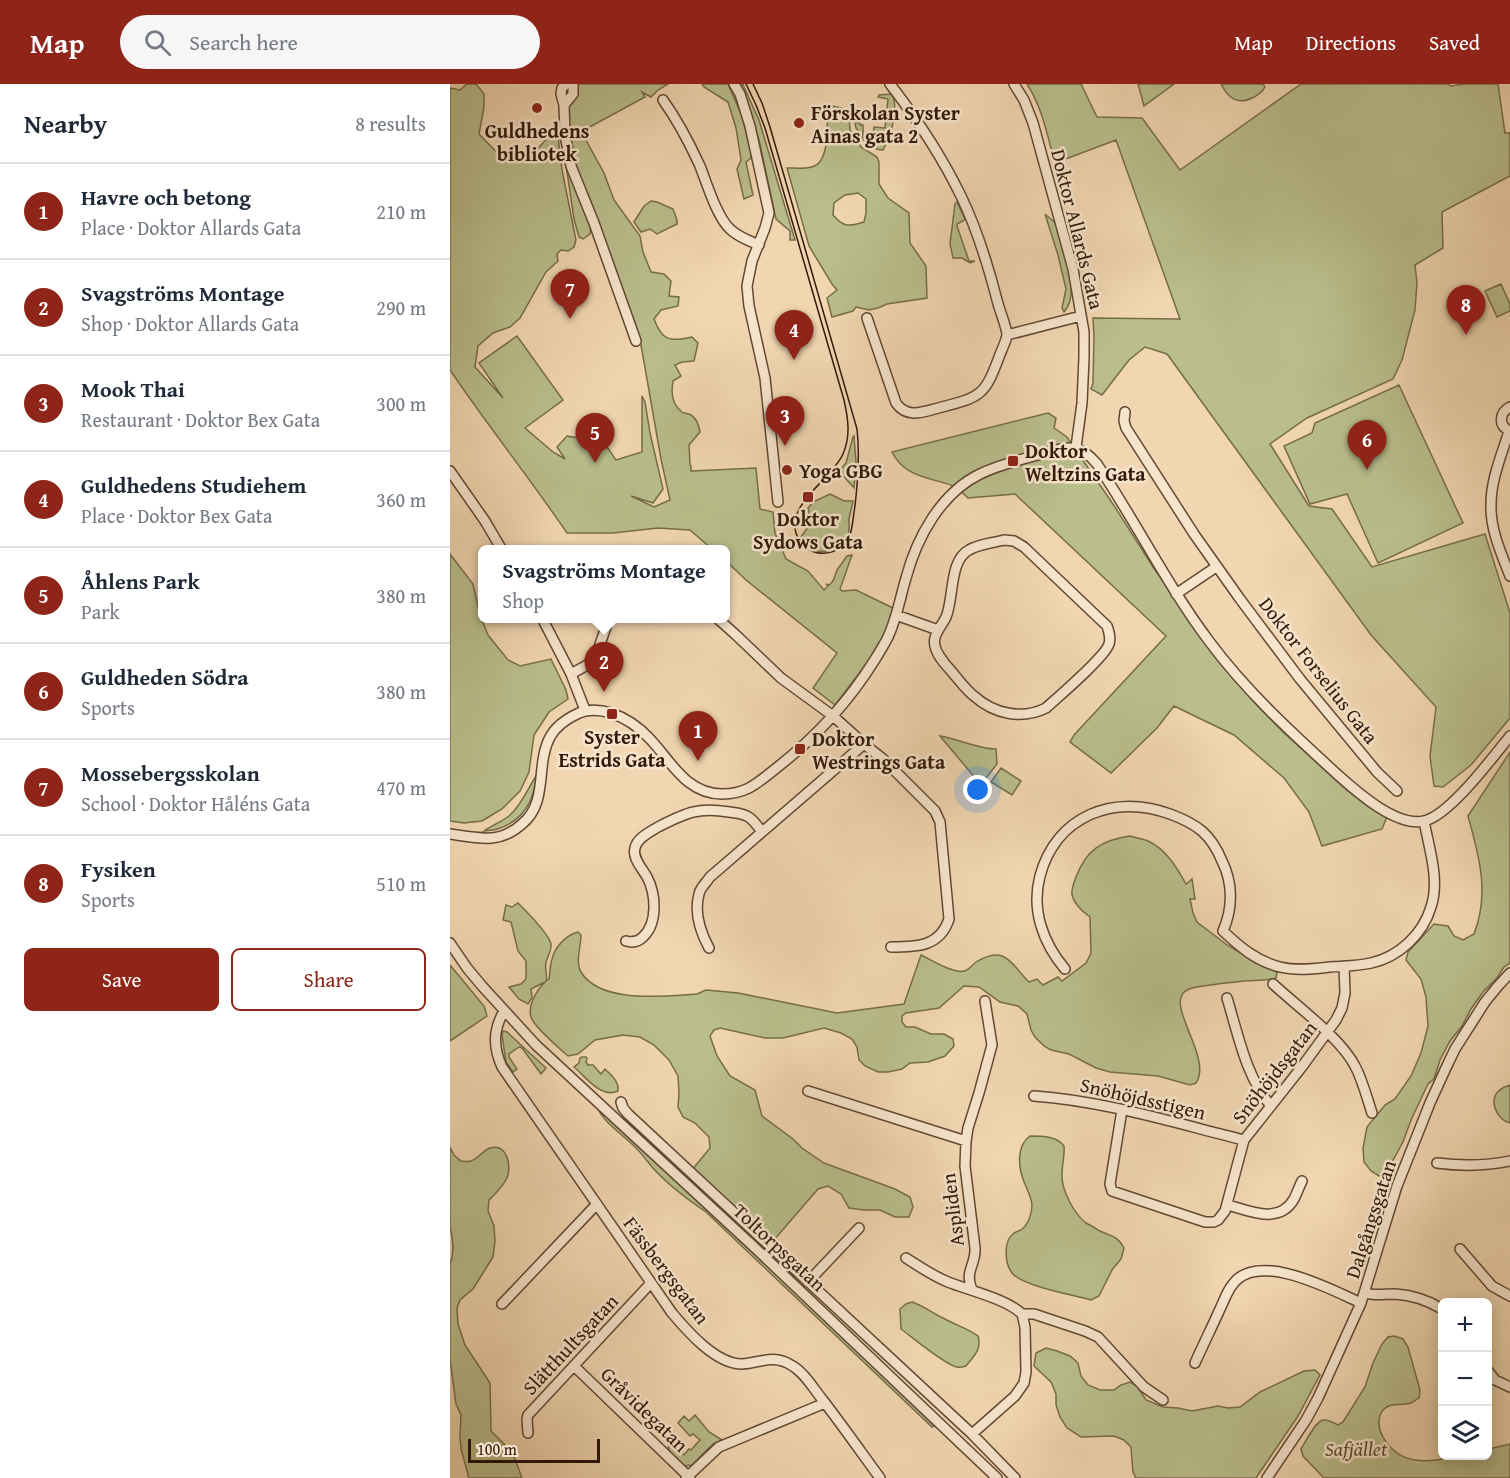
<!DOCTYPE html>
<meta charset="utf-8">
<style>
:root{--surface:#fff;--page:#f6f6f7;--text:#1f2937;--muted:#747a83;--line:#e0e1e3;--accent:#8f2418}
body{margin:0;font-family:"Gentium Book Plus",serif;background:var(--page);color:var(--text)}
.controls{position:absolute;right:18px;bottom:18px;display:grid;overflow:hidden;border-radius:9px;box-shadow:0 3px 15px #0003}
.controls button{width:54px;height:54px;display:grid;place-items:center;padding:0;border:0;border-bottom:2px solid var(--line);background:var(--surface);color:var(--text);font:30px sans-serif}
.scale{position:absolute;left:18px;bottom:15px;width:132px;box-sizing:border-box;padding-left:6px;border:3px solid #331909;border-top:0;font-size:16px;line-height:21px;white-space:nowrap;color:#331909;-webkit-text-stroke:4px #f6e4cc;paint-order:stroke}
.you{position:absolute;left:528px;top:706px;width:21px;height:21px;margin:-15px;border:4px solid #fff;border-radius:50%;background:#1a73e8;box-shadow:0 0 0 9px #1a73e833}
.badge{display:grid;place-items:center;width:39px;height:39px;border-radius:50%;background:var(--accent);color:#fff;font-size:20px;font-weight:700}
.pin{position:absolute;translate:-50% -50px;filter:drop-shadow(0 2px 3px #0008)}
.pin::after{content:'';position:absolute;top:32px;width:21px;height:18px;background:inherit;clip-path:polygon(0 0,100% 0,50% 100%)}
.popup{position:absolute;left:28px;top:461px;width:252px;height:78px;box-sizing:border-box;display:grid;place-content:center;border-radius:9px;background:var(--surface);filter:drop-shadow(0 2px 4px #0005);font-size:20px;white-space:nowrap;color:var(--muted)}
.popup b{font-size:22px;color:var(--text)}
.popup::after{content:'';position:absolute;left:50%;top:100%;margin-left:-12px;border:12px solid transparent;border-top-color:var(--surface)}
.list{margin:0;padding:0;list-style:none}
h2{display:flex;justify-content:space-between;align-items:center;height:78px;margin:0;padding:0 24px;font-size:26px}
h2 small{font-size:20px;font-weight:400;color:var(--muted)}
.list li{display:grid;grid-template-columns:39px 1fr auto;gap:18px;align-items:center;box-sizing:border-box;height:96px;padding:0 24px;border-top:2px solid var(--line)}
.list b{display:block;font-size:22px;white-space:nowrap}
.list p{margin:0;font-size:20px;white-space:nowrap;color:var(--muted)}
.list em{font-size:20px;font-style:normal;color:var(--muted)}
.actions{display:flex;gap:12px;padding:18px 24px}
.actions a{flex:1;padding:14px 0;border:2px solid var(--accent);border-radius:9px;text-align:center;font-size:21px;color:var(--accent)}
.actions .main{background:var(--accent);color:#fff}
.icon{flex:none;width:33px;height:33px;fill:none;stroke:currentColor;stroke-width:2;stroke-linecap:round;stroke-linejoin:round}
.map{position:relative;flex:none;width:1060px;height:1394px;overflow:hidden}
header{display:flex;align-items:center;gap:36px;box-sizing:border-box;height:84px;padding:0 30px;background:var(--accent);color:#fff}
header strong{font-size:28px}
nav{display:flex;gap:33px;margin-inline-start:auto;font-size:21px}
.search{width:420px;height:54px;background:var(--page);display:flex;align-items:center;gap:15px;box-sizing:border-box;padding:0 21px;border-radius:33px;color:var(--muted);font-size:22px}
main{display:flex}
aside{flex:1;background:var(--surface)}
.map>svg:first-child{display:block}
.green{fill:#b9be8c;stroke:#766c4a;stroke-width:1.5;fill-rule:evenodd}
.lines{fill:none;stroke-linecap:round;stroke-linejoin:round}
.minor-casing{stroke:#624833;stroke-width:12}
.minor{stroke:#f6e4cc;stroke-width:9}
.tram{stroke:#331909;stroke-width:1.5}
.poi-dot{fill:#8f2418;stroke:#f6e4cc;stroke-width:2}
.labels{text-anchor:middle;dominant-baseline:central;stroke-width:5;stroke-linejoin:round;paint-order:stroke}
.poi-label{font-size:20px;font-weight:bold;fill:#331909;stroke:#f6e4cc;text-anchor:start}
.street-label{font-size:20px;fill:#331909;stroke:#f6e4cc}
.park-label{font-size:20px;font-style:italic;fill:#5b4b30;stroke:#f6e4cc}
</style>
<header>
<strong>Map</strong>
<div class="search"><svg class="icon" aria-label="search" viewBox="0 0 24 24"><circle cx="10" cy="10" r="6"/><path d="M15 15l6 6"/></svg>Search here</div>
<nav><a>Map</a><a>Directions</a><a>Saved</a></nav>
</header>
<main>
<aside>
<h2>Nearby<small>8 results</small></h2>
<ul class="list">
<li><span class="badge">1</span><div><b>Havre och betong</b><p>Place · Doktor Allards Gata</p></div><em>210 m</em></li>
<li><span class="badge">2</span><div><b>Svagströms Montage</b><p>Shop · Doktor Allards Gata</p></div><em>290 m</em></li>
<li><span class="badge">3</span><div><b>Mook Thai</b><p>Restaurant · Doktor Bex Gata</p></div><em>300 m</em></li>
<li><span class="badge">4</span><div><b>Guldhedens Studiehem</b><p>Place · Doktor Bex Gata</p></div><em>360 m</em></li>
<li><span class="badge">5</span><div><b>Åhlens Park</b><p>Park</p></div><em>380 m</em></li>
<li><span class="badge">6</span><div><b>Guldheden Södra</b><p>Sports</p></div><em>380 m</em></li>
<li><span class="badge">7</span><div><b>Mossebergsskolan</b><p>School · Doktor Håléns Gata</p></div><em>470 m</em></li>
<li><span class="badge">8</span><div><b>Fysiken</b><p>Sports</p></div><em>510 m</em></li>
</ul>
<div class="actions"><a class="main">Save</a><a>Share</a></div>
</aside>
<div class="map">
<svg width="1060" height="1394" viewBox="0 0 1060 1394">
<rect width="100%" height="100%" fill="#f1d6b1"/>
<filter id="stains"><feTurbulence type="fractalNoise" baseFrequency=".00333" numOctaves="4"/><feColorMatrix values="0 0 0 0 .2 0 0 0 0 .09 0 0 0 0 .02 0 0 0 .5 -.17"/></filter>
<radialGradient id="worn" r=".72"><stop offset=".6" stop-color="#630" stop-opacity="0"/><stop offset="1" stop-color="#630" stop-opacity=".3"/></radialGradient>
<path class="green" d="M17 0H26L34 10V23L29 50 56 78 66 68 76 77 107 44 112 86 126 156 124 163 118 167 111 166 107 170 108 177 96 188 70 234 60 243 43 249 28 262 25 283 53 314 29 279 67 252 113 316 75 344 103 368 115 375 107 363 117 352C130 356 143 349 154 360 159 364 162 371 166 376L192 368V312L195 318 200 349 213 405 203 419 181 412 204 423 220 416 211 375 191 261 165 186 127 88 121 62 118 22 126 14 127 0H218L208 6 201 13 192 8 195 13 138 44 134 42 132 49 154 89 164 116 190 152 193 168 201 188 214 190 221 197 219 212 229 213 228 222 211 226 204 235C212 257 220 258 242 253L248 259 244 277 232 278 225 281 231 292 223 297C221 308 222 321 232 328 235 330 239 329 241 331 246 334 249 342 250 348L239 361 240 381 241 382V387L306 384 310 425 323 428 325 449 336 475 358 487 374 506 378 502 376 500 379 501 383 497 387 486 397 472 402 471 390 505 392 507 406 506 445 525 433 558 385 621 363 604 387 569 296 496 276 477V466L262 465 240 446 208 444 163 449H117C79 393 37 341 0 286V4L10 6Z
M252 0H278L292 32 301 69V74L296 78 303 111 294 115 287 85 291 76 286 44 278 18 254 3Z
M290 0H293L294 3 309 36 345 156H340V147L326 135 309 56 299 24Z
M577 0H631L647 33 692 34 730 86 851 0H999L1000 2 1016 0H1048L1055 49H1060V92L992 128 993 164 965 181 967 199 965 226 952 276 943 295 857 334 820 360 859 422 882 425 922 483 1035 450 1060 529V634L1021 681 993 703 984 702 980 672 986 623 921 551 717 270 695 263 679 276 652 311 641 305 643 299 644 253 643 234 730 235 666 56 605 79C597 51 593 25 577 0Z
M688 0H724L694 22Z
M771 0H813L815 3C812 9 809 10 804 13 788 22 778 14 771 0Z
M442 10C449 24 441 51 434 64L433 66C422 66 414 57 408 49L409 48 406 44 405 39H410V41H413V53H423L424 43 435 44 438 15 428 13 429 11Z
M377 21 391 24 399 30 400 46 411 63 427 73 429 78V100L438 114 459 129 460 159 476 182 477 214 437 220 428 224 419 226 406 223 403 227 382 233 377 214 387 206 382 200 359 162 337 84C345 84 354 85 362 83 381 78 377 37 377 21ZM408 109 416 115V129L414 138C399 143 393 143 383 131L384 119 395 111Z
M111 47 141 142 140 150 133 155 129 153 124 135Z
M201 117 207 118 223 125 227 136V140L207 150 200 145 191 148 184 138 194 122Z
M507 118 515 135 513 137 507 140V142L519 177H525L520 179 512 174H503L500 160 505 120Z
M595 130C598 133 603 136 606 140 609 144 610 152 612 158 617 177 629 212 614 228L612 224 616 205 608 171Z
M1051 200 1060 220V227L1047 233 1035 207Z
M949 301 1013 439 928 479 897 410 860 420 834 362 862 349 865 339Z
M598 329 606 334 604 344 617 353 665 423 703 483 761 566 804 618 833 648 898 707 937 733 932 745 872 762 859 728 834 694 784 651 724 622 707 644 661 689 620 658 624 651 716 552 565 410 518 414C514 410 509 405 503 402 480 393 455 394 442 368Z
M404 352 406 378 404 404 389 387 396 379 403 353Z
M380 410 394 417H403C402 423 400 429 399 435 399 442 400 448 397 454 392 465 376 470 364 466 359 464 354 459 350 454L361 439 358 424 363 418Z
M0 470 23 500 30 531 38 551 58 576 70 582 101 575 116 606 118 615 99 628 84 651 79 688 70 707 52 725 32 737 14 739 0 737Z
M490 652C509 655 528 665 546 665L547 680 532 699 526 695Z
M1060 668V879L1054 883 1047 894 1033 908 1021 925 1012 942 1000 957 990 976 984 995 978 1000 961 1036 953 1058 936 1089 929 1092 921 1087 914 1078 913 1064 917 1043 935 1021 945 1015 961 992 971 969 978 942 976 913 971 895 956 876 958 868 984 840 998 842 1004 852 1013 856 1024 850C1040 809 1029 772 1018 732Z
M551 684 571 697 562 711 541 698Z
M86 692C84 723 66 745 34 747 41 742 51 738 59 732 72 721 78 704 86 692Z
M680 752C686 754 693 755 698 757 716 765 727 784 736 800L742 795 745 815H740L743 829 747 838 777 861 804 877 824 886 827 889 826 894C816 897 805 896 794 897 780 899 751 901 739 905 710 916 764 973 746 999L740 1001 708 992 660 988 646 984 619 970 601 966 594 962 585 953 581 946 577 930 568 922 550 918 529 903 514 902 489 924 456 929 452 932V938L456 943H465L481 950H494L503 955 504 962 495 972 478 978 460 979 452 985 438 988H428L415 982 409 976 407 963 402 955 391 949 374 944 333 954H315L270 944 264 946 260 952 267 972 280 992 305 1006 312 1032 343 1055 352 1064 374 1079 445 1105 460 1113 463 1123 459 1133H445L430 1126H414L399 1124 391 1110 378 1102 368 1105 324 1156 242 1086 260 1064 259 1053 245 1039 233 1033 228 1023 229 1010 228 992 219 976 204 961 190 953 173 951 145 956 128 970 118 972C109 964 90 948 83 937 75 925 86 907 95 898L81 905 82 913 78 920 69 915 59 903 71 900 76 895V877L68 867 61 838 53 836 56 821 62 823 68 819C76 827 99 850 101 860 102 868 97 872 96 879 94 885 98 890 96 897L99 895C100 889 100 882 102 875 105 863 116 851 128 848L131 851C131 862 125 878 131 888 150 920 214 912 247 910L256 906 288 909 387 929 454 920 471 871C481 876 504 890 514 887 519 886 522 881 526 878 532 874 544 869 552 872 563 876 570 890 579 898L587 895 593 901 608 893 612 897 636 879 641 869 640 833C633 828 624 820 622 811 621 805 624 799 626 793 636 766 652 756 680 752Z
M0 881 34 922 37 932 0 957Z
M53 947 57 948 96 984 91 990 72 964 69 963 59 970V973L67 985 63 988 56 978 52 951Z
M132 973H136L137 974 136 978 138 981H143L151 990 155 985C162 992 169 997 168 1007 151 1015 136 993 124 983L129 979 130 974Z
M1060 1001V1039C1050 1037 1041 1023 1045 1012 1047 1006 1054 1003 1060 1001Z
M148 1025 336 1199 455 1312 484 1342 482 1343 256 1128C237 1115 217 1100 202 1083 197 1077 192 1070 187 1065 176 1053 155 1040 148 1025Z
M580 1052C592 1052 607 1052 614 1062 615 1071 612 1080 612 1090 611 1105 624 1130 636 1139 640 1141 644 1143 648 1146 661 1153 666 1150 674 1164L671 1175 662 1186 649 1212 641 1216C624 1211 572 1202 562 1189 555 1180 553 1158 563 1150 565 1148 568 1147 571 1146 578 1141 582 1130 582 1121 581 1111 576 1104 573 1095 568 1081 567 1061 580 1052Z
M0 1063 4 1071 11 1077C14 1077 17 1078 21 1077 28 1075 33 1066 40 1064 57 1059 62 1082 57 1094 52 1104 46 1109 39 1116L38 1127 44 1142 45 1157 43 1173 23 1205 10 1216 7 1224 8 1240 15 1261 40 1299 41 1347 58 1364 65 1375 72 1394H19L11 1365 10 1351 11 1331 6 1320 0 1275V1180C5 1168 3 1155 0 1143Z
M462 1218C474 1222 482 1229 493 1234 505 1241 517 1244 528 1252 532 1265 524 1272 516 1282 513 1283 510 1284 507 1283 495 1281 462 1253 451 1245L450 1225 456 1220Z
M944 1252 953 1255 958 1263 970 1306 969 1314C966 1315 964 1318 961 1319 952 1322 941 1318 934 1325 927 1332 928 1344 932 1351 949 1384 979 1378 1010 1372 1018 1370 1028 1372 1038 1372V1365L1060 1360V1394H874L853 1372 851 1365C856 1357 865 1338 873 1336 878 1335 884 1339 888 1341L893 1338 915 1303 923 1279 932 1260 938 1253Z
M596 1264 607 1267 620 1272 628 1279 631 1292 638 1301 650 1306H664L671 1301 680 1298 687 1302 696 1316 713 1323 728 1324 742 1327 768 1322 778 1324 790 1323 810 1308 854 1287 865 1286 870 1291 848 1332 806 1394H686L683 1388 681 1363 674 1356 664 1352 631 1353 617 1344 610 1333 606 1321V1310L601 1298 584 1282 586 1269Z
M245 1331 259 1348 272 1356 263 1360 242 1381 234 1382 218 1366 219 1365 218 1363 223 1359 227 1361 226 1363 234 1371 239 1365 241 1366 250 1356 243 1350 240 1352 228 1339 234 1332 239 1337Z"/>
<g class="lines">
<g class="minor-casing">
<path id="minor" d="M116 0 112 4 111 10 114 21 115 51 121 82 144 139 186 257
M284 0 290 10 300 42 319 129 315 144 302 177 297 202 299 222 315 294 328 418
M564 0 574 16 583 39 623 185 634 248V273L632 319 626 363
M213 16C228 37 239 58 250 82 257 100 267 133 280 145 288 153 300 157 309 161
M114 21 123 10V0
M417 234 446 319C458 336 475 327 492 323 531 313 535 311 549 273 551 267 556 258 557 251 557 244 549 225 547 216 538 181 527 145 511 112 492 73 467 35 440 0
M557 251 631 232
M1060 323C1049 329 1048 342 1060 347
M675 328 674 337 676 344 744 450 790 515 850 595 927 688 947 707
M1059 347C1052 370 1041 395 1041 420 1040 445 1051 469 1060 492
M0 387 35 437 52 466
M554 456 564 457 574 463 657 542C659 548 661 554 659 560 655 573 608 613 596 624 572 636 544 630 524 612 516 606 509 596 502 588 496 581 487 572 485 562 482 551 492 542 496 533 504 515 499 476 519 466 529 460 543 459 554 456Z
M726 510 766 483
M446 531 488 546
M92 534 121 590 135 626
M267 534 286 551 331 594 383 632 414 660 433 675 485 727 490 738 499 835C490 863 466 863 441 863
M121 590 139 580 145 575 159 534
M0 750C14 752 28 755 42 754 54 753 63 748 72 740 99 718 85 681 100 653 106 642 118 634 129 629 139 625 151 626 161 629 176 634 189 643 200 655 221 677 236 710 272 710 281 710 291 708 299 704 310 698 320 689 329 682 367 652 399 617 424 577 429 569 434 561 438 553 447 534 450 514 456 494 467 453 491 409 530 390 548 381 569 376 588 371 616 364 627 356 647 380 686 438 717 501 759 557 796 607 842 649 888 691 907 708 946 743 974 737 999 732 1043 673 1060 652
M176 857C183 859 188 858 193 853 208 839 206 810 197 793 192 784 182 774 185 764 187 754 200 748 208 743 236 729 247 723 279 728 286 729 294 729 300 734 305 738 309 744 312 748
M0 859 17 884 32 902 86 961 302 1161 547 1394
M259 864C251 849 244 828 249 810 250 804 256 799 260 793L414 660
M615 885C593 859 581 826 590 792 606 732 664 709 720 730 747 740 761 750 772 777 783 799 783 824 773 847 790 863 806 877 830 883 846 887 864 885 880 883 894 882 908 882 921 879 949 873 973 850 981 823 990 796 979 764 974 737
M823 900C848 923 892 955 906 984 913 998 917 1014 922 1029
M777 914C788 950 796 993 821 1022
M54 927C43 946 43 963 52 983L222 1229C238 1248 266 1280 292 1280 310 1279 323 1270 341 1281 354 1288 363 1304 372 1315 392 1341 411 1368 430 1394
M358 1007 516 1057
M584 1012C655 1017 725 1039 794 1056
M171 1018 173 1024 178 1030 522 1350 565 1394
M672 1026 660 1100 662 1107 755 1138H764L768 1136 775 1127 794 1056 851 984 886 936 892 924 895 909 894 882
M987 1079C1010 1082 1036 1082 1060 1077
M778 1121C799 1127 829 1141 844 1115 847 1109 849 1103 852 1097
M1010 1165 1042 1202 1060 1212
M456 1174C470 1183 483 1192 498 1198 518 1206 557 1215 572 1230L575 1243 576 1288 574 1299 565 1312 522 1350
M358 1198 409 1144
M522 1206C514 1186 526 1182 525 1164L515 1082 516 1057 518 1044 529 1009 542 961 535 917
M915 1209C925 1212 934 1210 945 1210 961 1211 979 1217 992 1225
M52 1220 147 1120
M572 1230H584L635 1247 648 1253 694 1303 713 1316
M745 1279C753 1261 762 1243 770 1225 774 1217 777 1207 783 1200 808 1166 882 1206 911 1219
M124 1282 240 1394
M1038 1287 1045 1296 1060 1303
M78 1349 77 1335 78 1331 200 1200
M236 1394 269 1363 375 1319
M817 1394 856 1336 868 1314 911 1219 947 1102 980 1019 995 986 1005 965 1035 918 1048 902 1060 889"/>
</g>
<use href="#minor" class="minor"/>
<path class="tram" d="M296 0 306 21 315 44 394 316C398 334 401 352 393 370 382 395 337 419 346 449 348 456 353 462 360 466 373 473 393 468 399 454 403 444 403 432 405 422 408 396 410 371 407 345L320 43 312 19 303 0"/>
</g>
<g class="poi-dot">
<circle cx="87" cy="24" r="6"/>
<circle cx="349" cy="39" r="6"/>
<rect x="557" y="371" width="12" height="12" rx="3"/>
<circle cx="337" cy="386" r="6"/>
<rect x="352" y="407" width="12" height="12" rx="3"/>
<rect x="156" y="624" width="12" height="12" rx="3"/>
<rect x="344" y="659" width="12" height="12" rx="3"/>
</g>
<g class="labels">
<g class="poi-label">
<text x="361" y="28">Förskolan Syster<tspan x="361" dy="23">Ainas gata 2</tspan></text>
<text x="87" y="46" text-anchor="middle">Guldhedens<tspan x="87" dy="23">bibliotek</tspan></text>
<text x="575" y="366">Doktor<tspan x="575" dy="23">Weltzins Gata</tspan></text>
<text x="349" y="386">Yoga GBG</text>
<text x="358" y="434" text-anchor="middle">Doktor<tspan x="358" dy="23">Sydows Gata</tspan></text>
<text x="162" y="652" text-anchor="middle">Syster<tspan x="162" dy="23">Estrids Gata</tspan></text>
<text x="362" y="654">Doktor<tspan x="362" dy="23">Westrings Gata</tspan></text>
</g>
<g class="street-label">
<text transform="translate(628 145) rotate(76)">Doktor Allards Gata</text>
<text transform="translate(869 586) rotate(52)">Doktor Forselius Gata</text>
<text transform="translate(824 988) rotate(-52)">Snöhöjdsgatan</text>
<text transform="translate(693 1014) rotate(13)">Snöhöjdsstigen</text>
<text transform="translate(502 1126) rotate(-97)">Aspliden</text>
<text transform="translate(920 1135) rotate(-72)">Dalgångsgatan</text>
<text transform="translate(330 1163) rotate(43)">Toltorpsgatan</text>
<text transform="translate(217 1186) rotate(53)">Fässbergsgatan</text>
<text transform="translate(120 1260) rotate(-47)">Slätthultsgatan</text>
<text transform="translate(195 1325) rotate(44)">Gråvidegatan</text>
</g>
<g class="park-label">
<text x="906" y="1364">Safjället</text>
</g>
</g>
<rect width="100%" height="100%" filter="url(#stains)"/>
<rect width="100%" height="100%" fill="url(#worn)"/>
</svg>
<div class="controls">
<button>+</button>
<button>−</button>
<button><svg class="icon" aria-label="layers" viewBox="0 0 24 24"><path d="M12 4l9 5-9 5-9-5zM3 14l9 5 9-5"/></svg></button>
</div>
<div class="scale">100 m</div>
<div class="you"></div>
<div class="pin badge" style="left:248px;top:677px">1</div>
<div class="pin badge" style="left:154px;top:608px">2</div>
<div class="popup"><b>Svagströms Montage</b>Shop</div>
<div class="pin badge" style="left:335px;top:362px">3</div>
<div class="pin badge" style="left:344px;top:276px">4</div>
<div class="pin badge" style="left:145px;top:379px">5</div>
<div class="pin badge" style="left:917px;top:386px">6</div>
<div class="pin badge" style="left:120px;top:235px">7</div>
<div class="pin badge" style="left:1016px;top:251px">8</div>
</div>
</main>
